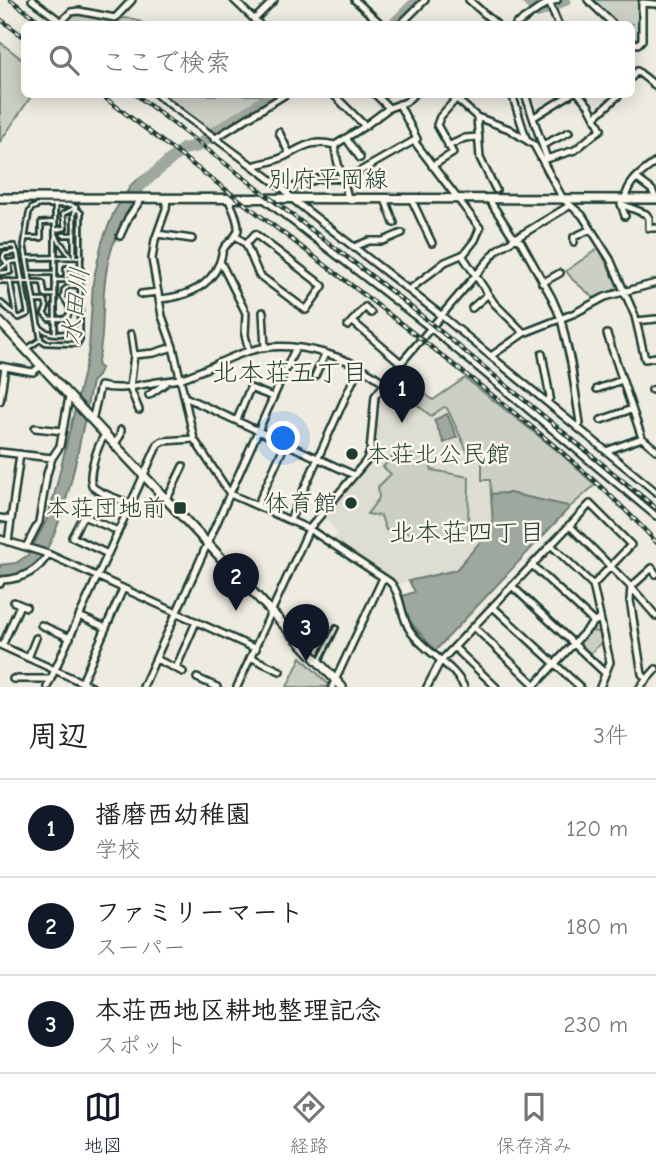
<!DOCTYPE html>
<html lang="ja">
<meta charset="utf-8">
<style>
:root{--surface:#fff;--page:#f6f6f6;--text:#222;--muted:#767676;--line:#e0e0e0;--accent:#111827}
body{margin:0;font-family:"Comic Neue","Klee One",sans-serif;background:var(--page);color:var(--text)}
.you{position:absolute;left:284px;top:439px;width:24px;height:24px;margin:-18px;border:5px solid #fff;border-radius:50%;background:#1a73e8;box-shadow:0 0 0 10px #1a73e833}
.badge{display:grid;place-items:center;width:46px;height:46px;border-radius:50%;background:var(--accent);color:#fff;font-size:23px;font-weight:700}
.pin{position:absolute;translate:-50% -58px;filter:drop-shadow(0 2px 4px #0008)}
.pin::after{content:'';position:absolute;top:37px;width:24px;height:21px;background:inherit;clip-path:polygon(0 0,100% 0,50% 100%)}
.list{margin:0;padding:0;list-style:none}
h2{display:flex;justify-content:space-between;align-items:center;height:91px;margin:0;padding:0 28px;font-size:30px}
h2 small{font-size:23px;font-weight:400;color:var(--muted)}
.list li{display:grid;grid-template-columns:46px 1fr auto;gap:21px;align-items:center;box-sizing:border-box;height:98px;padding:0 28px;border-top:2px solid var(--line)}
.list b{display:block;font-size:26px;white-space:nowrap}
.list p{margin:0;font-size:23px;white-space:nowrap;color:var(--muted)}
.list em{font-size:23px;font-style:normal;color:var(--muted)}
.icon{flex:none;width:38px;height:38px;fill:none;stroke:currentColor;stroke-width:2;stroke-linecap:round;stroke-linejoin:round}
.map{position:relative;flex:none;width:656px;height:687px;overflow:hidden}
.search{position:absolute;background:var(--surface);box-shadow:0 4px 18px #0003;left:21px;right:21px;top:21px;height:77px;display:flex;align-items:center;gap:18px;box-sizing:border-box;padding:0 24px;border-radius:10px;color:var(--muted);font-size:26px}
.sheet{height:385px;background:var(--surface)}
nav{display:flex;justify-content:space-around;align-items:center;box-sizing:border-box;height:98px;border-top:2px solid var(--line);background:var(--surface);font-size:19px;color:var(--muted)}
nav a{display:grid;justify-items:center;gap:4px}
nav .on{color:var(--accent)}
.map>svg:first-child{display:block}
.built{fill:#ddddd2}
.green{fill:#cbcfc4;stroke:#75867c;stroke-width:2}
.water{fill:#9fa89f;stroke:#6c7d74;stroke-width:2}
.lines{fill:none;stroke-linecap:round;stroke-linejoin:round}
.river{stroke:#9fa89f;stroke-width:12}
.lane-casing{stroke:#1f3d34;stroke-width:8}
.street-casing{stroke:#1f3d34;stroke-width:10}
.secondary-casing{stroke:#1f3d34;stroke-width:12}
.lane{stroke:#fbf7ec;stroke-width:2.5}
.street{stroke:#fbf7ec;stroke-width:5}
.secondary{stroke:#fbf7ec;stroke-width:7}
.rail-casing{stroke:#1f3d34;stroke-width:4.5}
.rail{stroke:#fbf7ec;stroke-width:2;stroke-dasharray:5;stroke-linecap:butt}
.poi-dot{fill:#1f3d34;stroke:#fbf7ec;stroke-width:2.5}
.labels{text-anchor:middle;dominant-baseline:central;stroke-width:5;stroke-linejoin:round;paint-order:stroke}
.street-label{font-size:24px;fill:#1f3d34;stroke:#fbf7ec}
.poi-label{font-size:24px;fill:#1f3d34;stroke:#fbf7ec;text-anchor:end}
.water-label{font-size:26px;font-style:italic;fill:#455d54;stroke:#fbf7ec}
.neighbourhood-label{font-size:26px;fill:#1f3d34;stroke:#fbf7ec}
</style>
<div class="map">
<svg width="656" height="687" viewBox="0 0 656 687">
<rect width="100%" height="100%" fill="#eeece1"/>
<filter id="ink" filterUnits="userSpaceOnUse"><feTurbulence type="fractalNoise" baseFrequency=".0143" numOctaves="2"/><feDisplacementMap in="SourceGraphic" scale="14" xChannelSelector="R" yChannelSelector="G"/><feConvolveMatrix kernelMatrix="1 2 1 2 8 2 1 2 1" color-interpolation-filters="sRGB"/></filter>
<g filter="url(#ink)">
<path class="built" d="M390 386H394L421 409 447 408 468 453H480L482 456 490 480 493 527 456 570 397 584 331 541 337 535V532L322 515 373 458 376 445 377 404 382 392Z"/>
<path class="green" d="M592 0H642L640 40 635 43 632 39V24H617Z
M77 13 119 21 123 18 134 19 145 24H69L64 21 71 14Z
M0 42 24 61V94L32 95 0 142Z
M161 95H271L211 132Z
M599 248 618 286 617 289 594 298 573 280 566 271Z
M399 373 433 400 465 378 559 452 595 485 569 508 567 506 509 493 491 494 490 480H482V456L480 453H468L447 408 444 407 431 416 394 386H390Z
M395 454 427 457 432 470 469 477 468 528 458 538 386 530 381 516 367 514 379 498 378 487 391 474 383 467Z
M590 631 600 632 602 642 590 654 581 646 580 642Z
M301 657 329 685 328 687H287Z"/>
<path class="water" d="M146 174 156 175C125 206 107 247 104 291 102 317 104 340 97 365L101 368 98 376 92 382C82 427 66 541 31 569 22 576 11 576 0 577V565L16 563 28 555 46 521 55 492 89 350 93 282 102 242 114 212 132 184Z
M447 414 457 437 444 443 434 420Z
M509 493 568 506 569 508 435 651 408 619 402 596 415 592 409 581 456 570 493 527 491 494Z"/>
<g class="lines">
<path class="river" d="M527 0 538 12 565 0
M394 24 418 0
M141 185 183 149 198 146 212 134 275 94"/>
<g class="lane-casing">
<path id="lane" d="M55 230 65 228 63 214 76 207 74 214V257
M55 235 71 257
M63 235H74
M25 238H41V223L55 222
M0 247 14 246 17 252 28 314 19 318 0 302
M26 258 81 257
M0 269 7 264 3 258 4 254 16 252
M0 273 10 272 9 262 17 261
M29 273H53
M55 280H66V268H81
M0 281 40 282 43 283 45 295H55
M10 281 16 315
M35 301H45L47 307 44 314 49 319H64C75 313 68 304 63 297L64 290 69 286 79 285
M39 326C47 337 72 336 80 326L81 213 72 205H39L32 208 29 213 24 245 41 340 46 343 77 344 80 340V326
M55 333V206
M28 348 40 340
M320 660 336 628"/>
</g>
<g class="street-casing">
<path id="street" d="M32 0 64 24
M234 0 259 24
M355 0 381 24
M469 0 496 24
M588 0 613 24
M549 2 558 24
M254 20 274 0
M61 22 71 12 79 11 115 18 132 0
M401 24 425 0
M516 24C531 17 540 4 557 0
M632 43 638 44 642 40V3L656 4
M632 77 637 71 656 86
M156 94 285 190 291 198 442 316 656 492
M333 94 365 126 389 108 406 102 414 94
M375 94 389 108
M451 94 477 117 509 129 534 145 563 199 582 215 610 259 635 316 645 359 656 357
M512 94 526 138
M525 94 547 159
M596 116 620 94
M477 117 480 158 496 190
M534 117 571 94
M279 132 289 153
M346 138 360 158
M214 139 286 94
M335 145C335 164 345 180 348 199
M543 145 569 132
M448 146 465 138 479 137
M543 160 575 150 601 129 589 106 579 94
M253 166C262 163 272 162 281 158 303 148 308 139 335 145L365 126
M432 166 453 153 437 125 440 117 456 99
M636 178 652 190 656 199
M285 190 317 179 348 178 417 139 399 104
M167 198 166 209 155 240 152 259 162 316 173 347 194 439 230 494 309 529 390 582C402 594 400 617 411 632 426 653 453 664 464 687
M411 198 432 243
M488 198 512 235 521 242 552 298 561 319 571 363 580 423 578 426
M264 199 432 329 656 516
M385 199 394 223
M625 199C628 181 642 172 656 162
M621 204 646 214 649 218V228H656
M621 204 625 216
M157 234 192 239
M120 236 128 218 142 198
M236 236 246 244 259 275 306 310 323 286 255 234 246 244
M574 242V237L591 229
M354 247 369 241H383L402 233
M462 255 494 303 524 333
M220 261 246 313 245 335 249 351
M542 283 560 273
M409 290 445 262 464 254 475 240 480 228 414 141
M141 294 158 292
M160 299C184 297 209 288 219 264 222 259 221 253 224 248 229 241 236 238 238 230 239 220 232 207 228 198
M472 308 488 294
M263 312 265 348
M352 321 401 363
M636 321 656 319
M348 326 365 307 371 313
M131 334 134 355 130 388 139 410
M607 334 642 438
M542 354 550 397 547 402
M134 355 154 353 173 347
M491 356 524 333 575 313 605 297 656 283
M0 366 33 372 41 366
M315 376 325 354
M597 389 622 380
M652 390 656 389
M149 395 166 383
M185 397 354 475
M0 401 5 367
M237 420 250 388 273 397
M601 420 632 409
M92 421 100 386C121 391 132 386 152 383 161 381 170 381 179 379 203 372 225 358 249 351 292 338 352 356 385 384
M35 428 63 431
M105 435C98 444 85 480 94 488 103 495 120 499 130 504
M114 445 120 436 121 430
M606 451 642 438 656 450
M0 452 52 458
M165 499 170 493 183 466
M257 506 286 442
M0 518 11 520
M290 520 359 367
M569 525 631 587 656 616
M0 539 48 554 256 649
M8 542 20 454
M551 545 593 585
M26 547 39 522 47 474 52 458 60 446 69 397
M108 554 72 537 83 516 118 531
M532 565 594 622
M0 584 2 580C21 579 38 572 48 554
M512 586 605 673
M14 602 26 607
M493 607 580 687
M79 616 106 628
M41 625 70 638
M474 627 535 685
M0 645 92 687
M2 646 20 605
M455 648 496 687
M28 658 36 638
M252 658 280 671
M156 659 183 672
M176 668 196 622
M197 678 217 687
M13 679H51
M646 679 642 674 630 600 631 587 652 568 656 574
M82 682 123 589
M47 687 158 444 163 441 194 439
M143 687 295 349
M237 687 309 529 366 461 370 452 375 396 401 363 498 249 569 206
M332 687 383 578
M427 687 440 662 590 504 631 545 593 585 610 662 600 687
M533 687 594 622 600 619
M640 687 656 669"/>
</g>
<g class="secondary-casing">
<path id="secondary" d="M0 198 656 199
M0 322 342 687"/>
</g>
<use href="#lane" class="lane"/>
<use href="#street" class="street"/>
<use href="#secondary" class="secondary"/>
<g class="rail-casing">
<path id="rail" d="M11 0 43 24
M0 19 24 37
M100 94C216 183 334 270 449 361 521 418 594 474 656 542
M135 94 395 294 656 508"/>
</g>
<use href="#rail" class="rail"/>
</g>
</g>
<g class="poi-dot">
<circle cx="352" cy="454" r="7"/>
<circle cx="351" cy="503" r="7"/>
<rect x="173" y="501" width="14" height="14" rx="3.5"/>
</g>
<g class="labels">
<g class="street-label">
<text x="328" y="179">別府平岡線</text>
</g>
<g class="poi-label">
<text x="366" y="454" text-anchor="start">本荘北公民館</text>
<text x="337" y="503">体育館</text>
<text x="166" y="508">本荘団地前</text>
</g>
<g class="water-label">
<text transform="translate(76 306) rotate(-83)">水田川</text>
</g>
<g class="neighbourhood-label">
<text x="290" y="373">北本荘五丁目</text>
<text x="467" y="533">北本荘四丁目</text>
</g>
</g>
</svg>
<div class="you"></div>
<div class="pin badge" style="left:402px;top:423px">1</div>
<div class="pin badge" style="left:236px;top:611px">2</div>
<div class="pin badge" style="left:306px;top:662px">3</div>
<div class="search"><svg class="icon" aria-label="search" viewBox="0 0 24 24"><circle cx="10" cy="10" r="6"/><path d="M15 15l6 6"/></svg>ここで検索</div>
</div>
<section class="sheet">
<h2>周辺<small>3件</small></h2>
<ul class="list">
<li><span class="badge">1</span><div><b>播磨西幼稚園</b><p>学校</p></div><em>120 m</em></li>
<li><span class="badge">2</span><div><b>ファミリーマート</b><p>スーパー</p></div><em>180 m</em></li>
<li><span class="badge">3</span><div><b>本荘西地区耕地整理記念</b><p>スポット</p></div><em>230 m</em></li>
</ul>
</section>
<nav>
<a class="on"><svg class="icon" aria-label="map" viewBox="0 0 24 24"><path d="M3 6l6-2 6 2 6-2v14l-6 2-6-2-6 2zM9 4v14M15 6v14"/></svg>地図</a>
<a><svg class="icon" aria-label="directions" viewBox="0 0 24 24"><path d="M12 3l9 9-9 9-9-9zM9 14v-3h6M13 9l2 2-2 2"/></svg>経路</a>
<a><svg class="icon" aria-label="saved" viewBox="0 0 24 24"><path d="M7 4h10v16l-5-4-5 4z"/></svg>保存済み</a>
</nav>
